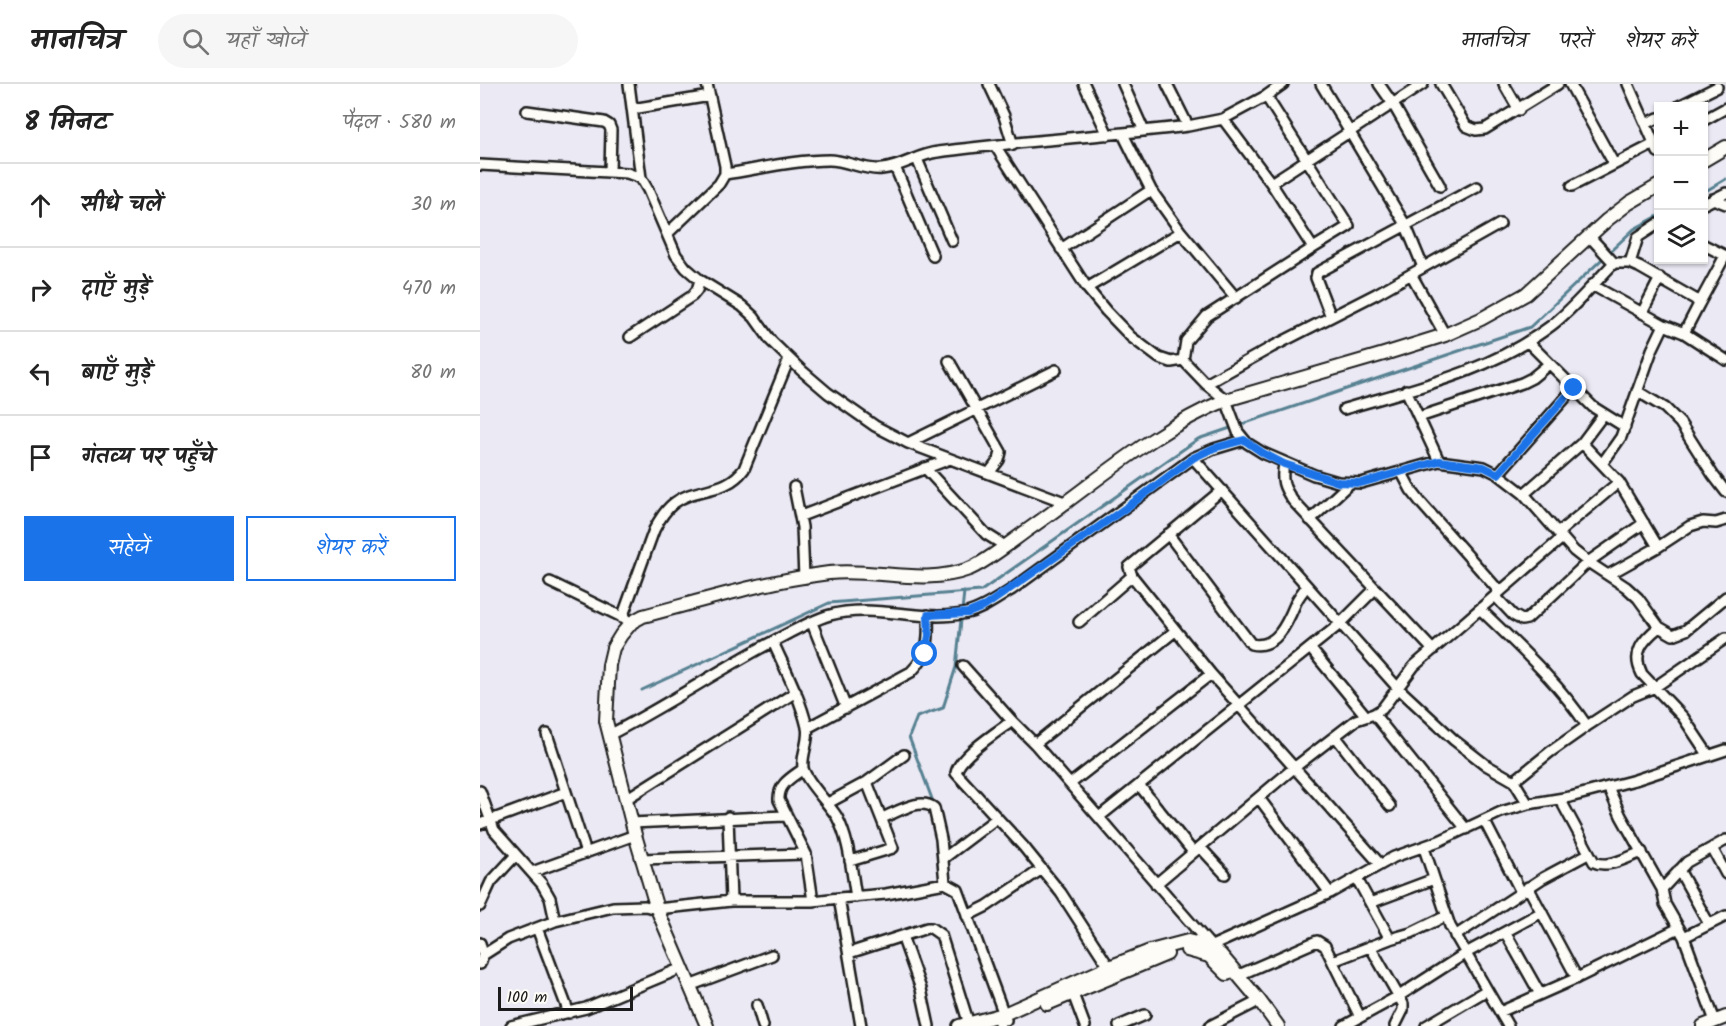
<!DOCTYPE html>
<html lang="hi">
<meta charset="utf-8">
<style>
:root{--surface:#fff;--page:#f6f6f6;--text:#222;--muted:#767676;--line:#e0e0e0;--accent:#1a73e8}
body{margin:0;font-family:Kalam,"Playpen Sans Deva",sans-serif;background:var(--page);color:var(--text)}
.controls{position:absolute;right:18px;top:18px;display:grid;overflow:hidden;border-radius:0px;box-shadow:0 2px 4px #0004}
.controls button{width:54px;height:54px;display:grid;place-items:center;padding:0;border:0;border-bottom:2px solid var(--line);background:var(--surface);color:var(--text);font:30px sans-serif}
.scale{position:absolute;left:18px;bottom:15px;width:135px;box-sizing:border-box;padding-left:6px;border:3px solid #1c1c1c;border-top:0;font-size:16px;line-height:21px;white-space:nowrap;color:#1c1c1c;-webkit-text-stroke:4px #fdfcf7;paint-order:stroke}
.stop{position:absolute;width:18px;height:18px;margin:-14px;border:4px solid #1a73e8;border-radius:50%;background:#fff}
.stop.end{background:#1a73e8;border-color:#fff;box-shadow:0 2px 6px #0008}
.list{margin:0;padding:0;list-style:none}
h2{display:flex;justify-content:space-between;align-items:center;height:78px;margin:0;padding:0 24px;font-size:26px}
h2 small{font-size:20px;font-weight:400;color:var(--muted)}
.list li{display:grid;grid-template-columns:39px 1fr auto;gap:18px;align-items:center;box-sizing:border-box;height:84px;padding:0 24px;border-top:2px solid var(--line)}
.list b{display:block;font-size:22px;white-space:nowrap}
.list em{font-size:20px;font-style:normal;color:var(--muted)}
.actions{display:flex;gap:12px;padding:18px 24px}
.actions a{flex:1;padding:14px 0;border:2px solid var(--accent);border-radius:0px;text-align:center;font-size:21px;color:var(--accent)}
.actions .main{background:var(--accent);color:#fff}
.icon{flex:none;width:33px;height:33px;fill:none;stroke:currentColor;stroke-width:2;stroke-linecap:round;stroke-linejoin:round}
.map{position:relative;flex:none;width:1246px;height:942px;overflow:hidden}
header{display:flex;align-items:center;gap:36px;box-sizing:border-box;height:84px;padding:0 30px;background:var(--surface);border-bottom:2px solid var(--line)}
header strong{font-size:28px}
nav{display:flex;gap:33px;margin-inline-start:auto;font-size:21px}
.search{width:420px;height:54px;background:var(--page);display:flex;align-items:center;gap:15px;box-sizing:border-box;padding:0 21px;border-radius:33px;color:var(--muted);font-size:22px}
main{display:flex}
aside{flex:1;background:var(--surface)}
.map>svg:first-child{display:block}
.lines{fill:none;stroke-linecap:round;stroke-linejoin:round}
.stream{stroke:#578191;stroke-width:3}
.minor-casing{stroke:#1c1c1c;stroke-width:14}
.tertiary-casing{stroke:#1c1c1c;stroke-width:16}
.minor{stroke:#fdfcf7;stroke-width:9}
.tertiary{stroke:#fdfcf7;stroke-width:12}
.route{stroke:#1a73e8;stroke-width:8}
</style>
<header>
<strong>मानचित्र</strong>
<div class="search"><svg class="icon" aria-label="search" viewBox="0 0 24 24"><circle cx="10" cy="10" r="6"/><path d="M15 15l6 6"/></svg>यहाँ खोजें</div>
<nav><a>मानचित्र</a><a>परतें</a><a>शेयर करें</a></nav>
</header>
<main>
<aside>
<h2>8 मिनट<small>पैदल · 580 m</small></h2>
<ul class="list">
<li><svg class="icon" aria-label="ahead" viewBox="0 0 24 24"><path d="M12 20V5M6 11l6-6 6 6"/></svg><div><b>सीधे चलें</b></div><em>30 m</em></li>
<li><svg class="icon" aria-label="right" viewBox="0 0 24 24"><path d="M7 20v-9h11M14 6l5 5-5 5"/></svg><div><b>दाएँ मुड़ें</b></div><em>470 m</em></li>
<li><svg class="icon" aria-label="left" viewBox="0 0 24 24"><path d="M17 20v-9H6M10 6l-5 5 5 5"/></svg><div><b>बाएँ मुड़ें</b></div><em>80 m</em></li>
<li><svg class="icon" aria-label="arrive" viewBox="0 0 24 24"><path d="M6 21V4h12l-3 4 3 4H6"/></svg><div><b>गंतव्य पर पहुँचे</b></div></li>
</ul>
<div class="actions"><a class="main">सहेजें</a><a>शेयर करें</a></div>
</aside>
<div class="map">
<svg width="1246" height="942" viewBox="0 0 1246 942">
<rect width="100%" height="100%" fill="#ebe9f4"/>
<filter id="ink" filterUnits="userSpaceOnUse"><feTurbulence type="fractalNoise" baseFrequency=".0167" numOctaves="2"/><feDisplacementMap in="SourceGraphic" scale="12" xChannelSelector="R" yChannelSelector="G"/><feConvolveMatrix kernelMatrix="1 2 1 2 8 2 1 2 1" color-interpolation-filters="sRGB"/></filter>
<g filter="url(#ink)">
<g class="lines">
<path class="stream" d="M1224 108 1246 95
M162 606 349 519 501 507 718 355 1050 243 1154 145 1178 132
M452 715 429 653 437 633 463 624 476 583 484 508"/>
<g class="minor-casing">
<path id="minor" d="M149 0 161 94
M509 0 524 32 533 61
M604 0 628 51
M643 0 664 47
M687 0 708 42
M841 0 926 142 943 183
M899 0 913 20 960 102
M961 0 986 42 996 46 1005 45 1078 0
M1024 0 1039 26
M1090 0 1134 80
M1148 0 1178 68
M786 12 869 142 833 164
M1199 22 1237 3
M152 25 230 12
M47 27 124 38 129 41 131 46 130 88
M743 35 791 99 833 164 727 232 706 257 703 276 726 300 746 316 758 348 767 359 783 369 834 391 858 398 881 399 959 377 1004 383 1018 390 1044 410 1094 467 1108 478 1146 503 1158 514 1179 543 1193 551 1206 546 1246 513
M1224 36 1246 24
M1166 40 1178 34
M643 50 671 106 701 148 756 214
M516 63 607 204 626 227 651 253 679 274 691 278 703 276
M437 75 472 157
M0 81 147 89 161 94 168 106 196 171 206 184 220 196 262 222 274 233 291 257 321 286 348 309 395 342 428 359 587 419
M415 83 453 172
M245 90C279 85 314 76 349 76 367 76 384 87 402 85 422 83 439 70 458 68 541 57 625 52 708 42L743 35 786 12 803 0
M791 99 943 0
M1092 102 1178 58
M1233 115 1246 120
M1224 120 1246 109
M187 150 239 100 245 90V82L227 0
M1110 153 1134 179H1150L1159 183 1215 215 1219 220 1204 249 1246 276
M1224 161 1246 172
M581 165 671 106
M1150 179 1158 153 1178 140
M931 190 965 251
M1112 201 1184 241 1204 249
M607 204 701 148
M1219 220 1245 172
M1162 229 1180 194
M851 233 836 194 837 189 997 103
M150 253 212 212 217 206 220 196
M1048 258 1113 323 1145 343
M469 277 521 368 519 376 509 389
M726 300 792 263 896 210 1020 140
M926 306 959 377
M1157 307 1185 324 1200 339 1233 391 1246 408
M864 325C936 304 1012 287 1072 241 1094 224 1115 198 1134 179
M939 333 1042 299 1052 294 1069 280
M428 359 576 286
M1102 359 1139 398 1178 463
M713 374 917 603 974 656 1006 681 1034 697 1048 720
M804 380C801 396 803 403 813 417L953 566
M1122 380 1141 353 1172 266 1184 241
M445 384 506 450 525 462
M922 389 931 406 942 420 1020 508
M1018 390 1094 304
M314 403 322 443 324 494
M1044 410 1102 359 1123 331
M321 432 470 375
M830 436 870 399
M1078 449 1139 398
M688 450 771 560C797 566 808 537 816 518 819 512 823 507 827 502
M1128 491 1178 463 1210 442 1223 438 1236 439 1246 436
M652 492 649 483 742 406
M70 498 146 535
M1015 512 1033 531 1042 536 1047 535 1108 478 1164 439
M1000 525C1038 562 1078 598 1107 642
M142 534 174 446C179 436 185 426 194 419 216 402 245 411 264 385L309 275
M599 538 652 492 731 590 900 780
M332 539 366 624
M1179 543C1163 556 1151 569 1162 590L1203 633 1229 672
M293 558C305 585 320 613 327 643 330 657 321 670 323 684 325 696 349 720 357 733 370 758 371 785 376 813
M830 564 886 632
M483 582 532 637 555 660 730 861
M894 630 986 745
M532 637C517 648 479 672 476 689L543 762 581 809 629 883
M327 644 431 588C449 570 449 556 448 531
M67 650 106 769
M129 651C184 623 234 589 288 560 308 550 329 537 350 531 395 519 442 539 487 529 503 525 518 514 531 506L713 374 734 365 764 356
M856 653 910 722
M555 660 695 547
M323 685C311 694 298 700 299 716L326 770 333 817
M1034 697 1070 668 1107 642 1153 612 1175 603 1246 554
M590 700 731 590
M659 701 713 768
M1128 703 1141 732 1182 805 1185 820 1204 853 1235 937
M0 707 14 746 62 800 70 814 75 837
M779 714 850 809
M146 715 316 608
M1080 715 1114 778C1128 785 1148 773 1162 768
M348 719 387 698 424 671
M248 733 251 817
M619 733 830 564 860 540 895 505
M402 734C418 728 440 713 454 724L461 755 465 799
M1004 736 1041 808
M151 739 305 732
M0 740 86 708
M720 763 745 790
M944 764 970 842 1028 942
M1232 764 1246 790
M464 774 517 734
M161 775 326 770
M370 777 413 764 387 698
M1199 786 1229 840
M52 788 155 751
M877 795 910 855
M676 800 815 683 876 636 894 630 902 625 934 582 1082 454
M1048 803 1097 894
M1182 805 1207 778 1246 756
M359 814 381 942
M890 819 954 795
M0 822 11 798 36 771
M487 832 507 822 562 785
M57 844 89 929
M1025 848 1060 910
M422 852 441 905 449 942
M975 852 1063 794 1108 770
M1204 853 1246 832
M0 859 3 871 0 880
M890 862 923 920V926L915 942
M725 865 850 809 914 773 959 757 1021 728 1048 720 1090 713 1155 696 1246 666
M369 869 447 844H451L461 851 489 940
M3 871 28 855 75 837 133 823 165 822 177 825 251 817H333L359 814 406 810 465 799 478 806 526 936
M853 877 910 855 931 849 966 832
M759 891 837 857 845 862 880 933
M209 902 292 871
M593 910 605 942
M277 921 283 942
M1020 928 1097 894 1199 844
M517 932 520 942
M31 942 106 924 202 884
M639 942 665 931
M730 942 773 920
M864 942 919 912 986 869 1062 828
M946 942 1007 906"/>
</g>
<g class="tertiary-casing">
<path id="tertiary" d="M1224 76 1246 63
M707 866 729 872 747 890
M567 920 687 870
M227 942 177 825 155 751 126 637 129 581 133 564 141 551 152 538 163 532C224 516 286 497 349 489 396 484 443 502 489 485 507 478 533 456 549 445 614 400 673 346 746 316L904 270 965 251 1001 235 1046 210 1127 136 1149 119 1178 102
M479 942 524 930 629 883 670 867 708 857 728 862 741 871 779 916 798 942
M1223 942 1246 933"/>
</g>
<use href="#minor" class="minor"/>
<use href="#tertiary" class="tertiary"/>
</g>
</g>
<g class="lines" filter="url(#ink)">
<path class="route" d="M445 570 449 552 448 531 488 529 505 522 650 421 713 374 734 364 764 356 783 369 804 380 858 398 881 399 959 377 1004 383 1018 390 1094 304"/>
</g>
</svg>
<div class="controls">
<button>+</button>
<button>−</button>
<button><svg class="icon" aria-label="layers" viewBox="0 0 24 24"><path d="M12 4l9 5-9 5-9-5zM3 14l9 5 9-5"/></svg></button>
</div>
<div class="scale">100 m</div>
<div class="stop" style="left:445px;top:570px"></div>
<div class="stop end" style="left:1094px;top:304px"></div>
</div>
</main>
